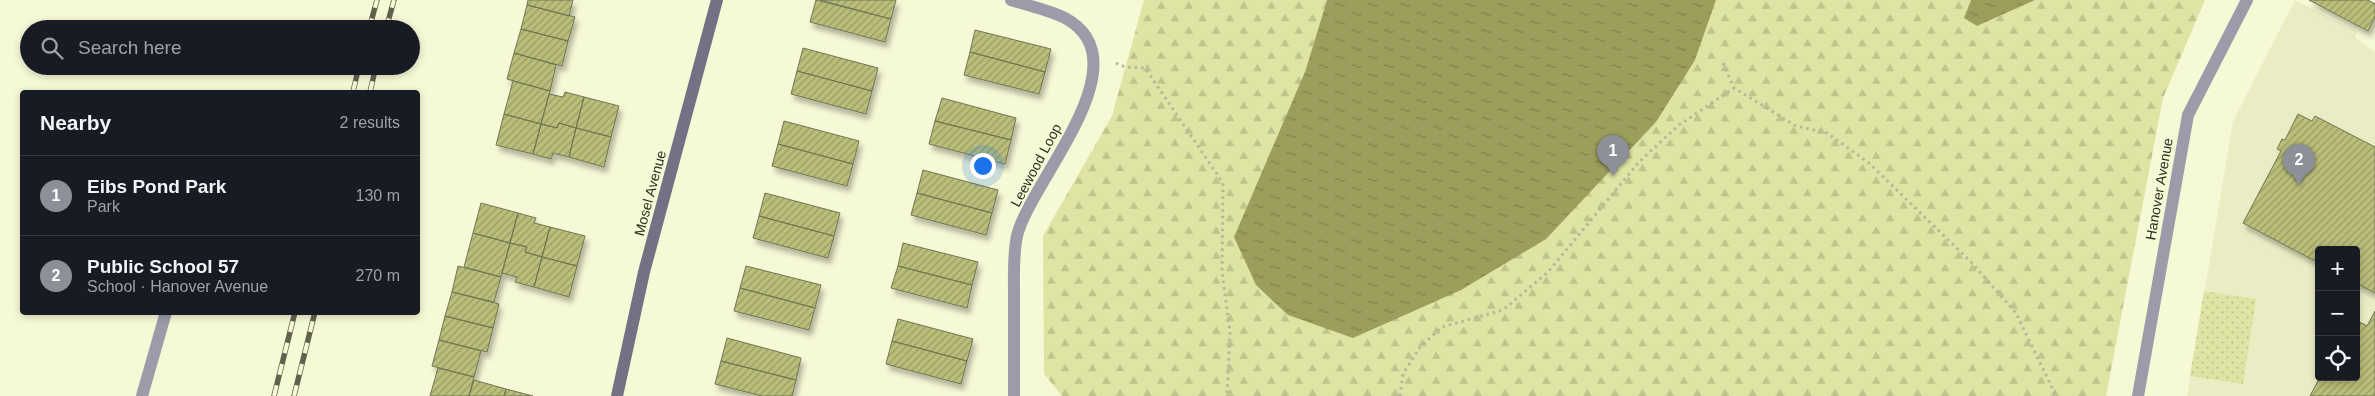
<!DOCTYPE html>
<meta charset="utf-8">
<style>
:root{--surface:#171b24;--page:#242831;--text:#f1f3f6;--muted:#9ea1a6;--line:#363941;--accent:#8c9099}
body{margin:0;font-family:Arial,sans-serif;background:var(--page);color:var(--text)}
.controls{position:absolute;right:15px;bottom:15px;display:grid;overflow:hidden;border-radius:5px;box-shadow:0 2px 8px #0003}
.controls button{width:45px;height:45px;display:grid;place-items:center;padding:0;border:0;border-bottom:1px solid var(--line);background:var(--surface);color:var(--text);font:25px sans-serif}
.you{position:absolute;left:982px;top:165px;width:18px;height:18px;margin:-12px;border:4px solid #fff;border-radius:50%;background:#1a73e8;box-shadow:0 0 0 8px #1a73e833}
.badge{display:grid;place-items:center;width:32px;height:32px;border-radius:50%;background:var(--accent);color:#fff;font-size:16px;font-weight:700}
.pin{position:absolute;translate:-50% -41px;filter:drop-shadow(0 1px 2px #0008)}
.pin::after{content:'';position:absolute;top:26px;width:18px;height:15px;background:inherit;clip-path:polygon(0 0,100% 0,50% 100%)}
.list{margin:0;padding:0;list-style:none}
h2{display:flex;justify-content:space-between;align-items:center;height:65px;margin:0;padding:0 20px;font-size:21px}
h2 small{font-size:16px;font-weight:400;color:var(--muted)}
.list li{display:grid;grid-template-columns:32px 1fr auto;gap:15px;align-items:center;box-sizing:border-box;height:80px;padding:0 20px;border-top:1px solid var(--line)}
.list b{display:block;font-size:19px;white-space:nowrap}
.list p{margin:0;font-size:16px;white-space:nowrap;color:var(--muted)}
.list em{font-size:16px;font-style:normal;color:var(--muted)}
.icon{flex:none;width:28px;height:28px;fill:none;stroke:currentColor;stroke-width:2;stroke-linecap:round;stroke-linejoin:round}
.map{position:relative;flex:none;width:2375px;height:396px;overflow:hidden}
.search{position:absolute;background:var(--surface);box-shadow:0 2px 8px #0003;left:20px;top:20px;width:400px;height:55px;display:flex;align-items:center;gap:12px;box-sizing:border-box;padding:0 18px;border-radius:28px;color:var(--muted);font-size:19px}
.panel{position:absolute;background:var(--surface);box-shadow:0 2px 8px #0003;left:20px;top:90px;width:400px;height:225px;border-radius:5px}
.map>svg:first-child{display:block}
.built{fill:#eaedc4;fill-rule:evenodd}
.green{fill:url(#green-dots)}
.forest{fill:url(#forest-firs)}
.water{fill:url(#water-ripples)}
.building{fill:url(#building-hatch);stroke:#727455;filter:url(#shadow)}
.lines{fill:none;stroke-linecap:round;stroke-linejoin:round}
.path{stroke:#b5b79b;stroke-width:3;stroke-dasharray:2.5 4;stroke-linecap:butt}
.lane{stroke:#9d9ba9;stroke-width:12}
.street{stroke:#9d9ba9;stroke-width:12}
.secondary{stroke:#737184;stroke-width:12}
.rail-casing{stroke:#60624f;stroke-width:5.5}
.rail{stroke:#f6f9d6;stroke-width:4;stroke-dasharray:11;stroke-linecap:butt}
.labels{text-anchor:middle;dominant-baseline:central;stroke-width:4;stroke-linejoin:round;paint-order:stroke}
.street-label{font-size:14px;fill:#2d2e21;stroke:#f6f9d6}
</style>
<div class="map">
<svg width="2375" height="396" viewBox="0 0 2375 396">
<defs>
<pattern id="green-dots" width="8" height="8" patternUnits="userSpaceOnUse" patternTransform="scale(1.25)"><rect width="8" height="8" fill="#dfe3a3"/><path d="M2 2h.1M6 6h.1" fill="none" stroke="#c0c38c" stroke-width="1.8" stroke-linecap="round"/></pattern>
<pattern id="forest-firs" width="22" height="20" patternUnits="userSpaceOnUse" patternTransform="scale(1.25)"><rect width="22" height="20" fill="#dfe3a3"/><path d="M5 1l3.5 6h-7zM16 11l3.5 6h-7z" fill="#c0c38c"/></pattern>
<pattern id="water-ripples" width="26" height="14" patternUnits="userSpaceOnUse" patternTransform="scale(1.25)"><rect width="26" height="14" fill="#9b9f5b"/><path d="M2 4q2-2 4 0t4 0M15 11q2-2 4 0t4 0" fill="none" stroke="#7f824b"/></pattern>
<pattern id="building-hatch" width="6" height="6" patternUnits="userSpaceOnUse" patternTransform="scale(1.25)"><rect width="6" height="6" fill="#babe79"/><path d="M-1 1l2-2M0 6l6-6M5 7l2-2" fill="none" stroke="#989b63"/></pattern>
<filter id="shadow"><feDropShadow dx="3" dy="5.5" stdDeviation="2.5" flood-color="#0004"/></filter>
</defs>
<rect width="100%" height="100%" fill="#f6f9d6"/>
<path class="built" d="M2295 0 2357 31 2355 37 2375 52V396H2187L2233 121ZM2319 250H2356V377H2319Z"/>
<path class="green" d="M2204 291 2256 299 2243 384 2190 376Z"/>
<path class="forest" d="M1144 0H1327L1305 72 1695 60 1716 0H1971L1965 18 1977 26 2035 0H2205L2163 98 2106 396H1062L1044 374 1043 236 1112 116Z"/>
<path class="water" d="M1327 0H1716L1695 60 1656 122 1546 239 1461 290 1353 338 1288 315 1256 285 1234 237 1305 72Z
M1971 0H2035L1977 26 1964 18Z"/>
<path class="building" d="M528 0H573L569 16 527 5Z
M816 0 891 19 885 42 810 22Z
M820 0H896L891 19Z
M2309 0H2368L2375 4V17L2368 31Z
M527 5 575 17 568 41 521 29Z
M521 29 568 41 562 66 514 53Z
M975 30 1051 49 1045 72 970 52Z
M803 48 878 68 872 91 797 71Z
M970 52 1045 72 1039 94 964 75Z
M514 53 556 65 550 91 507 79Z
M797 71 872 91 866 114 791 94Z
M513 81 550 91 541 124 504 114Z
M565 92 584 97 576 128 559 123 557 128 541 124 549 94 563 97Z
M584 97 619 106 611 137 576 128Z
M942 98 1016 118 1011 140 935 121Z
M504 114 541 124 533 154 496 145Z
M2298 114 2312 121 2315 116 2375 147V293L2356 283V250H2319V263L2243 223 2281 151 2277 149 2282 139 2285 140Z
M784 121 859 141 853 164 778 144Z
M935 121 1011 140 1005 164 929 144Z
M559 123 576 128 569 157 553 153 551 159 533 154 541 124 557 128Z
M576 128 611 137 604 167 569 157Z
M778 144 853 164 847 186 772 166Z
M923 170 998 190 992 213 917 193Z
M765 193 840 213 834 236 759 216Z
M917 193 992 213 986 235 911 215Z
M481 203 518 213 510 243 473 233Z
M518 213 536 218 534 223 550 227 542 257 525 252 527 247 510 243Z
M759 216 834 236 828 258 753 238Z
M550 227 585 236 577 266 542 257Z
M473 233 510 243 501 277 464 267Z
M510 243 527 247 525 252 542 257 534 287 515 282 517 277 502 273Z
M903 243 978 262 972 285 898 266Z
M542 257 577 266 569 297 534 287Z
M458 266 501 277 494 302 452 292Z
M746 266 821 285 815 308 740 288Z
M898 266 972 285 967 308 891 288Z
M740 288 815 308 809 330 734 311Z
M452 292 499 304 493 328 445 316Z
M2375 311V396H2310L2320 377H2356V320L2367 326Z
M445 316 493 328 487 352 439 340Z
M898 319 973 339 967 361 892 341Z
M727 338 801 358 796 380 721 361Z
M439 340 481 351 474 377 432 366Z
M892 341 967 361 961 384 886 364Z
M721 361 796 380 792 396H762L715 384Z
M438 368 474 377 469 396H430Z
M474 380 506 389 504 396H469Z
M506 389 533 396H504Z"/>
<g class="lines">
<path class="path" d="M1116 63 1125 67 1145 68 1223 183 1222 271 1230 333 1227 396
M1723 63 1734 88 1796 126 1827 133 1869 163 1972 263 2016 313 2056 396
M1400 396 1403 374 1420 347 1442 327 1503 310 1548 272 1639 162 1679 125 1734 88"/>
<path class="lane" d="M142 396 166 312"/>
<path class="street" d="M1011 0C1029 6 1049 10 1065 18 1146 62 1030 181 1017 236 1013 254 1014 275 1014 293 1014 328 1014 362 1014 396
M2138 396 2188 115 2247 0"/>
<path class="secondary" d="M617 396 644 272 717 0"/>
<g class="rail-casing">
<path id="rail" d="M369 29 377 0
M386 29 394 0
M353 92 359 66
M370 92 376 66
M274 396 295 312
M294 396 315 312"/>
</g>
<use href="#rail" class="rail"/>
</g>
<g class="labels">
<g class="street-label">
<text transform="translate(1036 165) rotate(-62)">Leewood Loop</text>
<text transform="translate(2159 189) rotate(-80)">Hanover Avenue</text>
<text transform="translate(650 193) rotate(-75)">Mosel Avenue</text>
</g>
</g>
</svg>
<div class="controls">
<button>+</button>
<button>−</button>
<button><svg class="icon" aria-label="locate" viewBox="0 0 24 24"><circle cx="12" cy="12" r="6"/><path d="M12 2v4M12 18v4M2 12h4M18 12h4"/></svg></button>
</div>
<div class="you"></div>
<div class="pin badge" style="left:1613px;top:176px">1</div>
<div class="pin badge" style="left:2299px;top:185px">2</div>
<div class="search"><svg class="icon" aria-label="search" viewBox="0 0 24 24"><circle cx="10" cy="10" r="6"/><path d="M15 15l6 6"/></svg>Search here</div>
<section class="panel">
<h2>Nearby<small>2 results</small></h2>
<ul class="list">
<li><span class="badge">1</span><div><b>Eibs Pond Park</b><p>Park</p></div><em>130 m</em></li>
<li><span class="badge">2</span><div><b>Public School 57</b><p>School · Hanover Avenue</p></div><em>270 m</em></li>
</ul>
</section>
</div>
